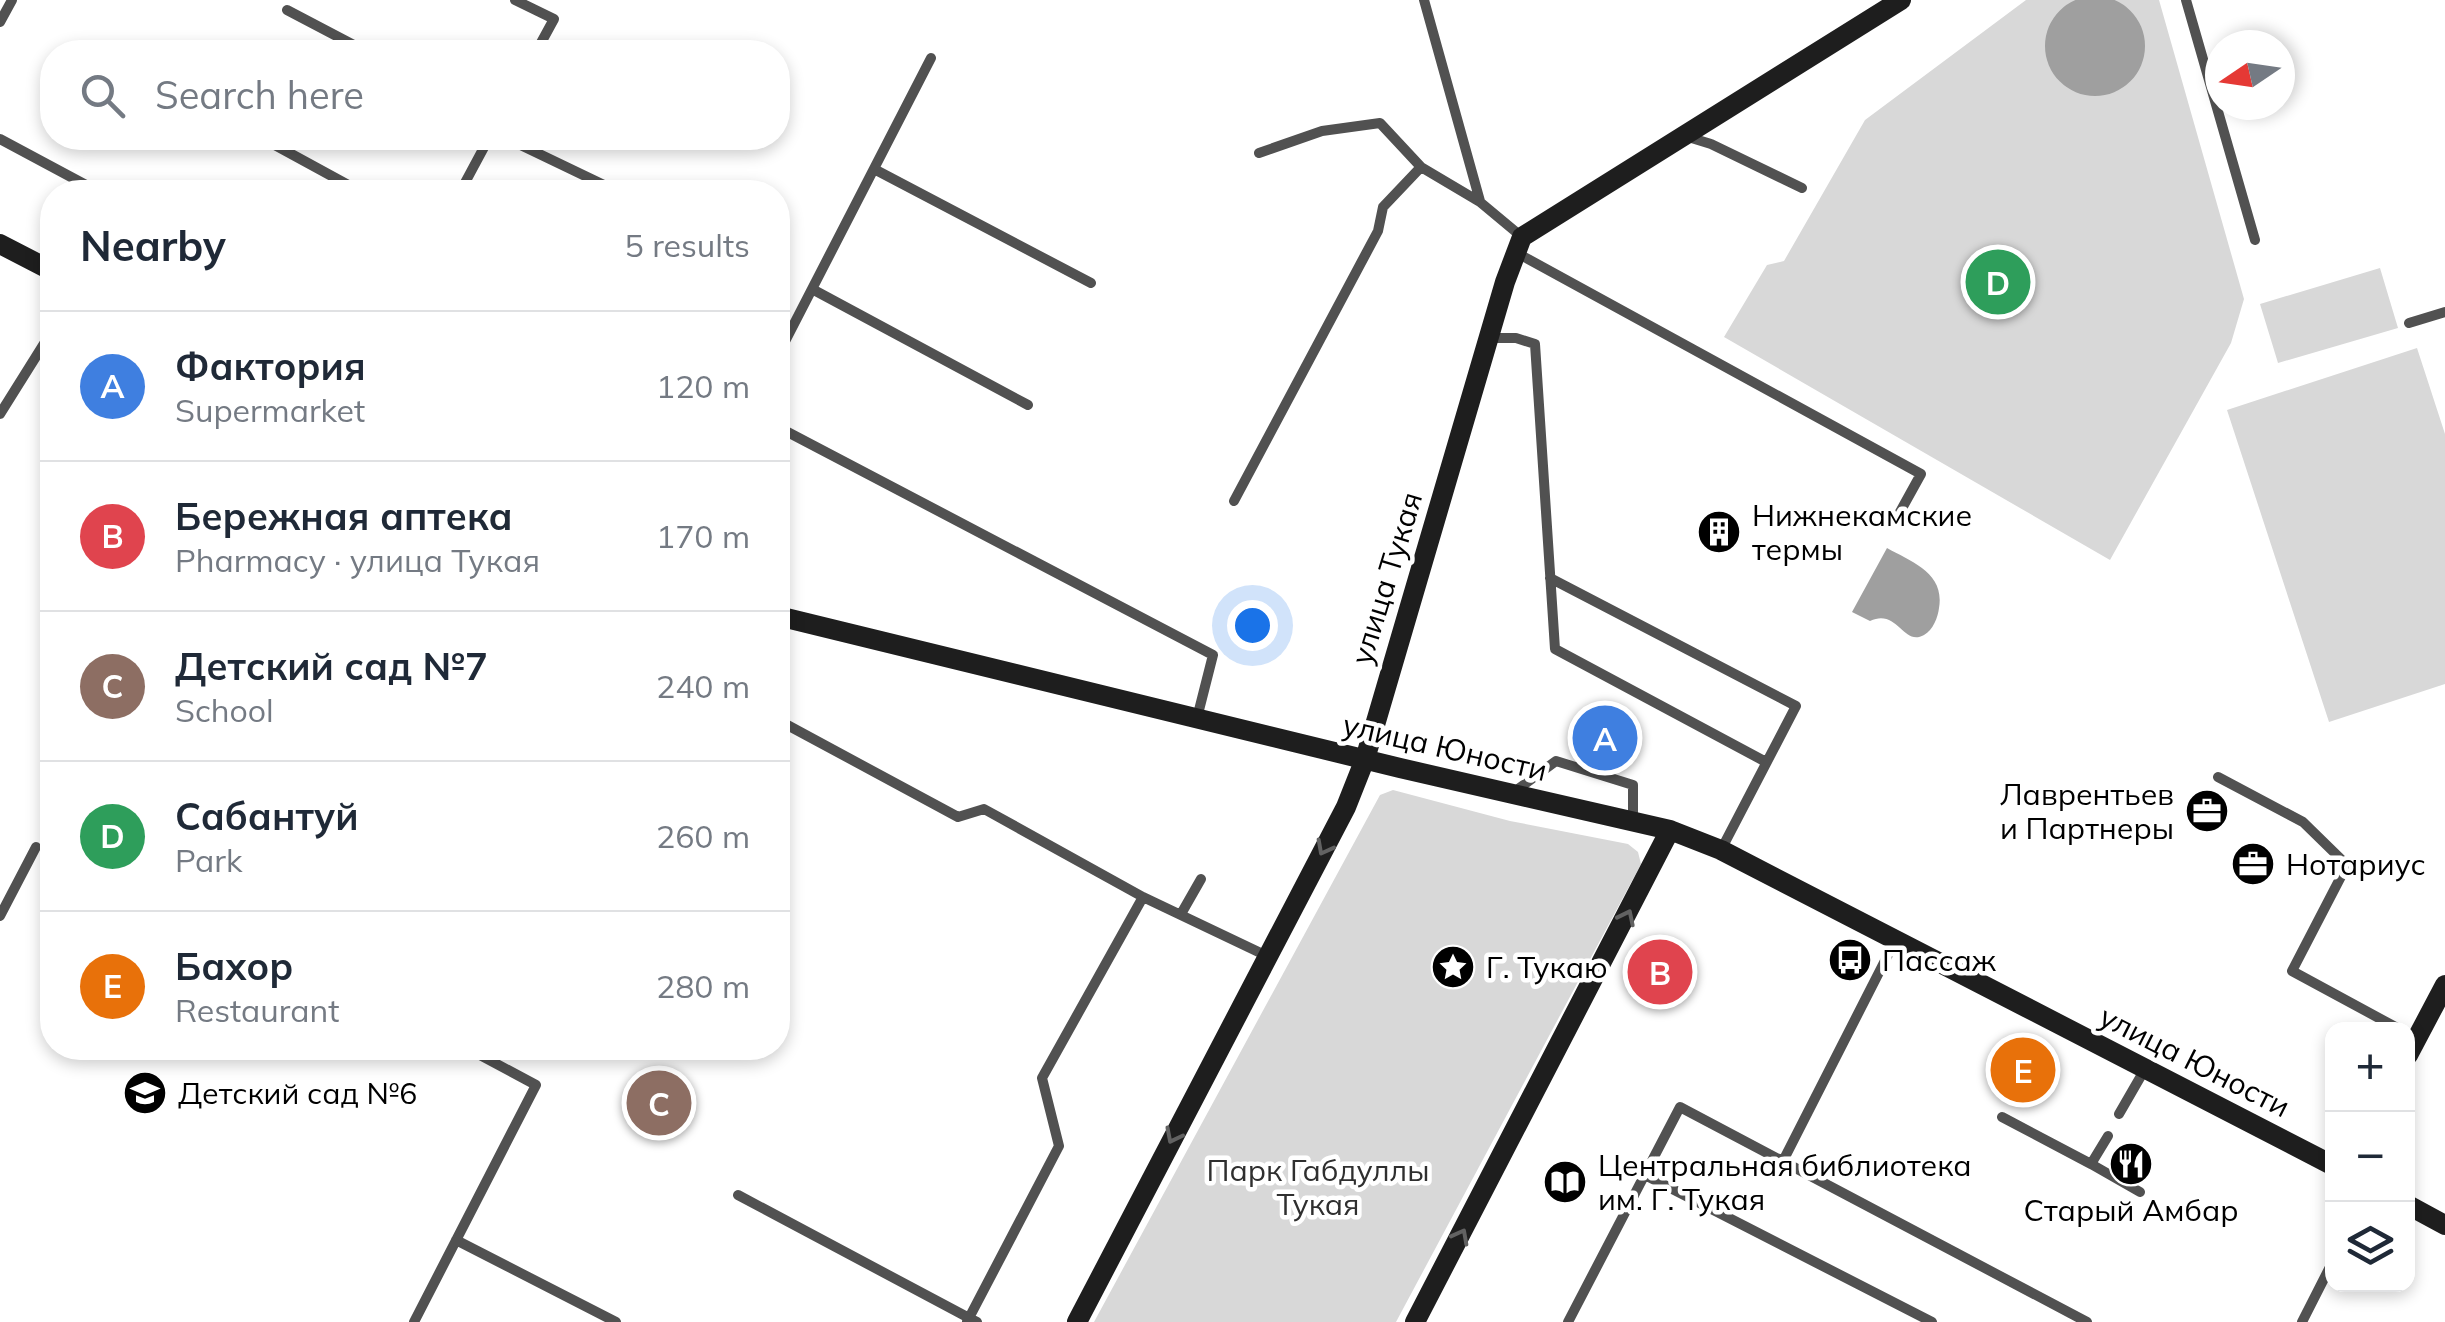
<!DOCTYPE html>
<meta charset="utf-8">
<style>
:root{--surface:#fff;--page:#f2f2f3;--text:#1f2937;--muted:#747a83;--line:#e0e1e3;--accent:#111827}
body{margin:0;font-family:Mulish,sans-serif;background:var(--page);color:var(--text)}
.controls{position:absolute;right:30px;bottom:30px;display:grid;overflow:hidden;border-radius:20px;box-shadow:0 5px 15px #0003}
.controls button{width:90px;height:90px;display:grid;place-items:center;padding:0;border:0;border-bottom:2px solid var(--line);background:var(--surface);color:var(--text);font:50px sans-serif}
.compass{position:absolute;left:2205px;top:30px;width:90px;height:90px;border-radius:50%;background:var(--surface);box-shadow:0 5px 15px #0003;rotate:257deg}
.you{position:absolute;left:1252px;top:625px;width:35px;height:35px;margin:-25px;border:8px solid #fff;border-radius:50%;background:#1a73e8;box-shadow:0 0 0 15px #1a73e833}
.badge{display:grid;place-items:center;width:65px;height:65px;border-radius:50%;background:var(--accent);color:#fff;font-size:32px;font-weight:700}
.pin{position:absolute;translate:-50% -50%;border:5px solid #fff;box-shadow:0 2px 10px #0006}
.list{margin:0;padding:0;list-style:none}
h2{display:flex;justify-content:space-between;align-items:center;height:130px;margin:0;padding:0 40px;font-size:42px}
h2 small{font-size:32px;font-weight:400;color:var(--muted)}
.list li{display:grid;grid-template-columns:65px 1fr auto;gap:30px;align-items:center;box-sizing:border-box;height:150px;padding:0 40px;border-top:2px solid var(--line)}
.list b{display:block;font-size:38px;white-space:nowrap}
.list p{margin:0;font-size:32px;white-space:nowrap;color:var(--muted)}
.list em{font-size:32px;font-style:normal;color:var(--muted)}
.icon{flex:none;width:55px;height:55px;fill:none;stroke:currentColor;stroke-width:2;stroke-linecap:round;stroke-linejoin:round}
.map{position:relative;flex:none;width:2445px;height:1322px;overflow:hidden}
.search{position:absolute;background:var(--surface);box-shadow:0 5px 15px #0003;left:40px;top:40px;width:750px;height:110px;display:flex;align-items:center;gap:25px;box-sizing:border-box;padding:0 35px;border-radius:40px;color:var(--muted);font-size:38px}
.panel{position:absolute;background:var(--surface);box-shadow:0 5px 15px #0003;left:40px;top:180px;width:750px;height:880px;border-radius:40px}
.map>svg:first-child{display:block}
.green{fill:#d8d8d8}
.water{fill:#9f9f9f}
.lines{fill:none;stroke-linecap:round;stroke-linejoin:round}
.lane{stroke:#515151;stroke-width:10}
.secondary{stroke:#1e1e1e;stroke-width:20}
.oneway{stroke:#626262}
.labels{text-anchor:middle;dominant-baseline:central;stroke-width:9;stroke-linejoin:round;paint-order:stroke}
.poi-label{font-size:30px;fill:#000;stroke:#fff;text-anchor:start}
.street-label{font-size:30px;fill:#000;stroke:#fff}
.park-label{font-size:30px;fill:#2f2f2f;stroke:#fff}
</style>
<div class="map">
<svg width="2445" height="1322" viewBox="0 0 2445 1322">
<rect width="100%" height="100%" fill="#fff"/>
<path class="green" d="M2026 0H2159L2244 299 2231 343 2110 560 1724 337 1767 265 1784 261 1865 120Z
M2380 268 2398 328 2278 363 2260 304Z
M2417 348 2445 434V684L2329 722 2227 410Z
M1393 790 1510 821 1628 844 1638 852 1641 864 1396 1322H1094L1380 795Z"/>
<path class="water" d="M2045 46a50 50 0 1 1 100 0a50 50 0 1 1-100 0Z
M1887 548C1912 562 1945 573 1939 608 1938 617 1933 630 1924 635 1903 647 1898 608 1870 621L1852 612Z"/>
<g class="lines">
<path class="lane" d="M515 0 554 19 536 52
M1424 0 1480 201
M2186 0 2255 240
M287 10 367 52
M0 22 12 0
M1685 136 1711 144 1802 188
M262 138 361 192
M506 138 606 186
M0 139 99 192
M1259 153 1322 131 1380 123 1421 167
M874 169 1091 283
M460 192 489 138
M1517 253 1921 474 1895 521
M812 289 1028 405
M2409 323 2445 312
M1490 338H1516L1535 344 1555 649 1766 762
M778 355 931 58
M0 414 52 331
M778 427 1213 655 1197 718
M1234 501 1378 231 1383 207 1421 167 1480 202 1522 237
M1550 578 1796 706 1721 850
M778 720 958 817 984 809 1143 897 1267 956
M2218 777 2303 822 2347 865 2292 971 2401 1030
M1514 792 1556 761 1633 785V821
M1181 914 1201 879
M0 916 36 847
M2119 1114 2145 1069
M2002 1117 2091 1164 2108 1136
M1783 1161 1895 941
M2091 1164 2140 1192
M1645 1175 1932 1322
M738 1195 969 1318 967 1321
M456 1240 616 1322
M414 1322 536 1085 467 1048
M977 1322 969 1318 1059 1146 1042 1078 1143 897
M1568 1322 1680 1107 2087 1322
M2302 1322 2332 1263"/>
<path class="secondary" d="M0 244 52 271
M778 616 1400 768 1670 830 1721 850 2332 1165
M2408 1055 2445 985
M2408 1205 2445 1225
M1077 1322 1346 807 1365 759 1505 282 1522 237 1901 0
M1415 1322 1670 830"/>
</g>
<defs><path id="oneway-chevron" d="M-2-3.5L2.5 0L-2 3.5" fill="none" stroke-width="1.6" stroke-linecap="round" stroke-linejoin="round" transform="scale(2.5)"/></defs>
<g class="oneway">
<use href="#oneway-chevron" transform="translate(1324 848) rotate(118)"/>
<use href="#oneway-chevron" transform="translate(1627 917) rotate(-64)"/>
<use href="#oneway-chevron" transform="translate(1173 1136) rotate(117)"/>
<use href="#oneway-chevron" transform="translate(1461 1236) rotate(-62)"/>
</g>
<defs>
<g id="building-disc" transform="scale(2.25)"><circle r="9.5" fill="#000" stroke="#fff"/><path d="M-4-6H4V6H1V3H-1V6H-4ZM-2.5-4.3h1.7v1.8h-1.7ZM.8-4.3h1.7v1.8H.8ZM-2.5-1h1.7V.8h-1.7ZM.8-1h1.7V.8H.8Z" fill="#fff"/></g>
<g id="office-disc" transform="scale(2.25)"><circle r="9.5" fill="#000" stroke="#fff"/><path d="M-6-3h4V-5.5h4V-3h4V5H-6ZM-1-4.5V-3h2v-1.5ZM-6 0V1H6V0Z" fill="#fff"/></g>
<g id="bus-disc" transform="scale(2.25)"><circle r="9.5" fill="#000" stroke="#fff"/><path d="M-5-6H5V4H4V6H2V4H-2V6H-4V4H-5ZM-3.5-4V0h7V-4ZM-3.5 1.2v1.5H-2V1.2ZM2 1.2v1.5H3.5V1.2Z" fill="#fff"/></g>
<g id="sight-disc" transform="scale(2.25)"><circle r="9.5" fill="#000" stroke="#fff"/><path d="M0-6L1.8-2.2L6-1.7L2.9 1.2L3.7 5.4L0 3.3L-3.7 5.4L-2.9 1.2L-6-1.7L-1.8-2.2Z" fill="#fff"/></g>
<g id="school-disc" transform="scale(2.25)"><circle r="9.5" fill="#000" stroke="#fff"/><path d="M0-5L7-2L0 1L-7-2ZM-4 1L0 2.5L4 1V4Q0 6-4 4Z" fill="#fff"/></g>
<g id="restaurant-disc" transform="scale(2.25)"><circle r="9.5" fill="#000" stroke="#fff"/><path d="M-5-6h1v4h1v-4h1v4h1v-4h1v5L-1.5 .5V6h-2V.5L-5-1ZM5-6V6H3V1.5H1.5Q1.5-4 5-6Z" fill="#fff"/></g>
<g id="library-disc" transform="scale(2.25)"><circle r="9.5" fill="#000" stroke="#fff"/><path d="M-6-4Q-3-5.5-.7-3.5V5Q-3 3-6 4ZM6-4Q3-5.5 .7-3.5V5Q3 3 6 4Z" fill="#fff"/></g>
</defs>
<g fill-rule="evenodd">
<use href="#building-disc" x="1719" y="532"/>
<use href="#office-disc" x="2207" y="811"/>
<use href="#office-disc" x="2253" y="864"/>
<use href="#bus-disc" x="1850" y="960"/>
<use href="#sight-disc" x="1453" y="967"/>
<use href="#school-disc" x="145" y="1093"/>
<use href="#restaurant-disc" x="2131" y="1164"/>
<use href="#library-disc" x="1565" y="1182"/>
</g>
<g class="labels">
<g class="poi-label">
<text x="1752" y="515">Нижнекамские<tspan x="1752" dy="34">термы</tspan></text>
<text x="2174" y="794" text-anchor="end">Лаврентьев<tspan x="2174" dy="34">и Партнеры</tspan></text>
<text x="2286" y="864">Нотариус</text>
<text x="1882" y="960">Пассаж</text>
<text x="1486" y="967">Г. Тукаю</text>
<text x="178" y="1093">Детский сад №6</text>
<text x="1598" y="1165">Центральная библиотека<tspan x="1598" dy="34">им. Г. Тукая</tspan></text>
<text x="2131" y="1210" text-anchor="middle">Старый Амбар</text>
</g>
<g class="street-label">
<text transform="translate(1386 578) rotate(-73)">улица Тукая</text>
<text transform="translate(1445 747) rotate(13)">улица Юности</text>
<text transform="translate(2195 1061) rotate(27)">улица Юности</text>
</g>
<g class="park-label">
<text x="1318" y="1170">Парк Габдуллы<tspan x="1318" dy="34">Тукая</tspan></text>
</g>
</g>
</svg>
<div class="controls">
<button>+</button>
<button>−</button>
<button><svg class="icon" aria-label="layers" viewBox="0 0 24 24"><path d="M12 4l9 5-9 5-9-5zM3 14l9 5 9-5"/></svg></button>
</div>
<svg class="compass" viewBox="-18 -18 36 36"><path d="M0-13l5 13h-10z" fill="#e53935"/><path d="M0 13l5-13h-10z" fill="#747a83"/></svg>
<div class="you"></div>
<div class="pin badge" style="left:1605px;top:738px;background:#3f7fe0">A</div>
<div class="pin badge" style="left:1660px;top:972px;background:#e0444e">B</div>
<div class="pin badge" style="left:659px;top:1103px;background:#8d6e63">C</div>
<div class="pin badge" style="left:1998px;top:282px;background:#2e9e5b">D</div>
<div class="pin badge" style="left:2023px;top:1070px;background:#e8710a">E</div>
<div class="search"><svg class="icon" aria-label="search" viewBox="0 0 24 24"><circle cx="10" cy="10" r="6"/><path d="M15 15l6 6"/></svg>Search here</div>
<section class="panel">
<h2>Nearby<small>5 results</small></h2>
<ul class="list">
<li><span class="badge" style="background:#3f7fe0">A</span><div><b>Фактория</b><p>Supermarket</p></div><em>120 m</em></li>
<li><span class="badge" style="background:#e0444e">B</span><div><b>Бережная аптека</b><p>Pharmacy · улица Тукая</p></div><em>170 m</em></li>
<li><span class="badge" style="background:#8d6e63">C</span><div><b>Детский сад №7</b><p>School</p></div><em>240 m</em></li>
<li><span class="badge" style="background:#2e9e5b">D</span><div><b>Сабантуй</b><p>Park</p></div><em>260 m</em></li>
<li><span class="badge" style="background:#e8710a">E</span><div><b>Бахор</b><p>Restaurant</p></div><em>280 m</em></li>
</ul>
</section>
</div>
